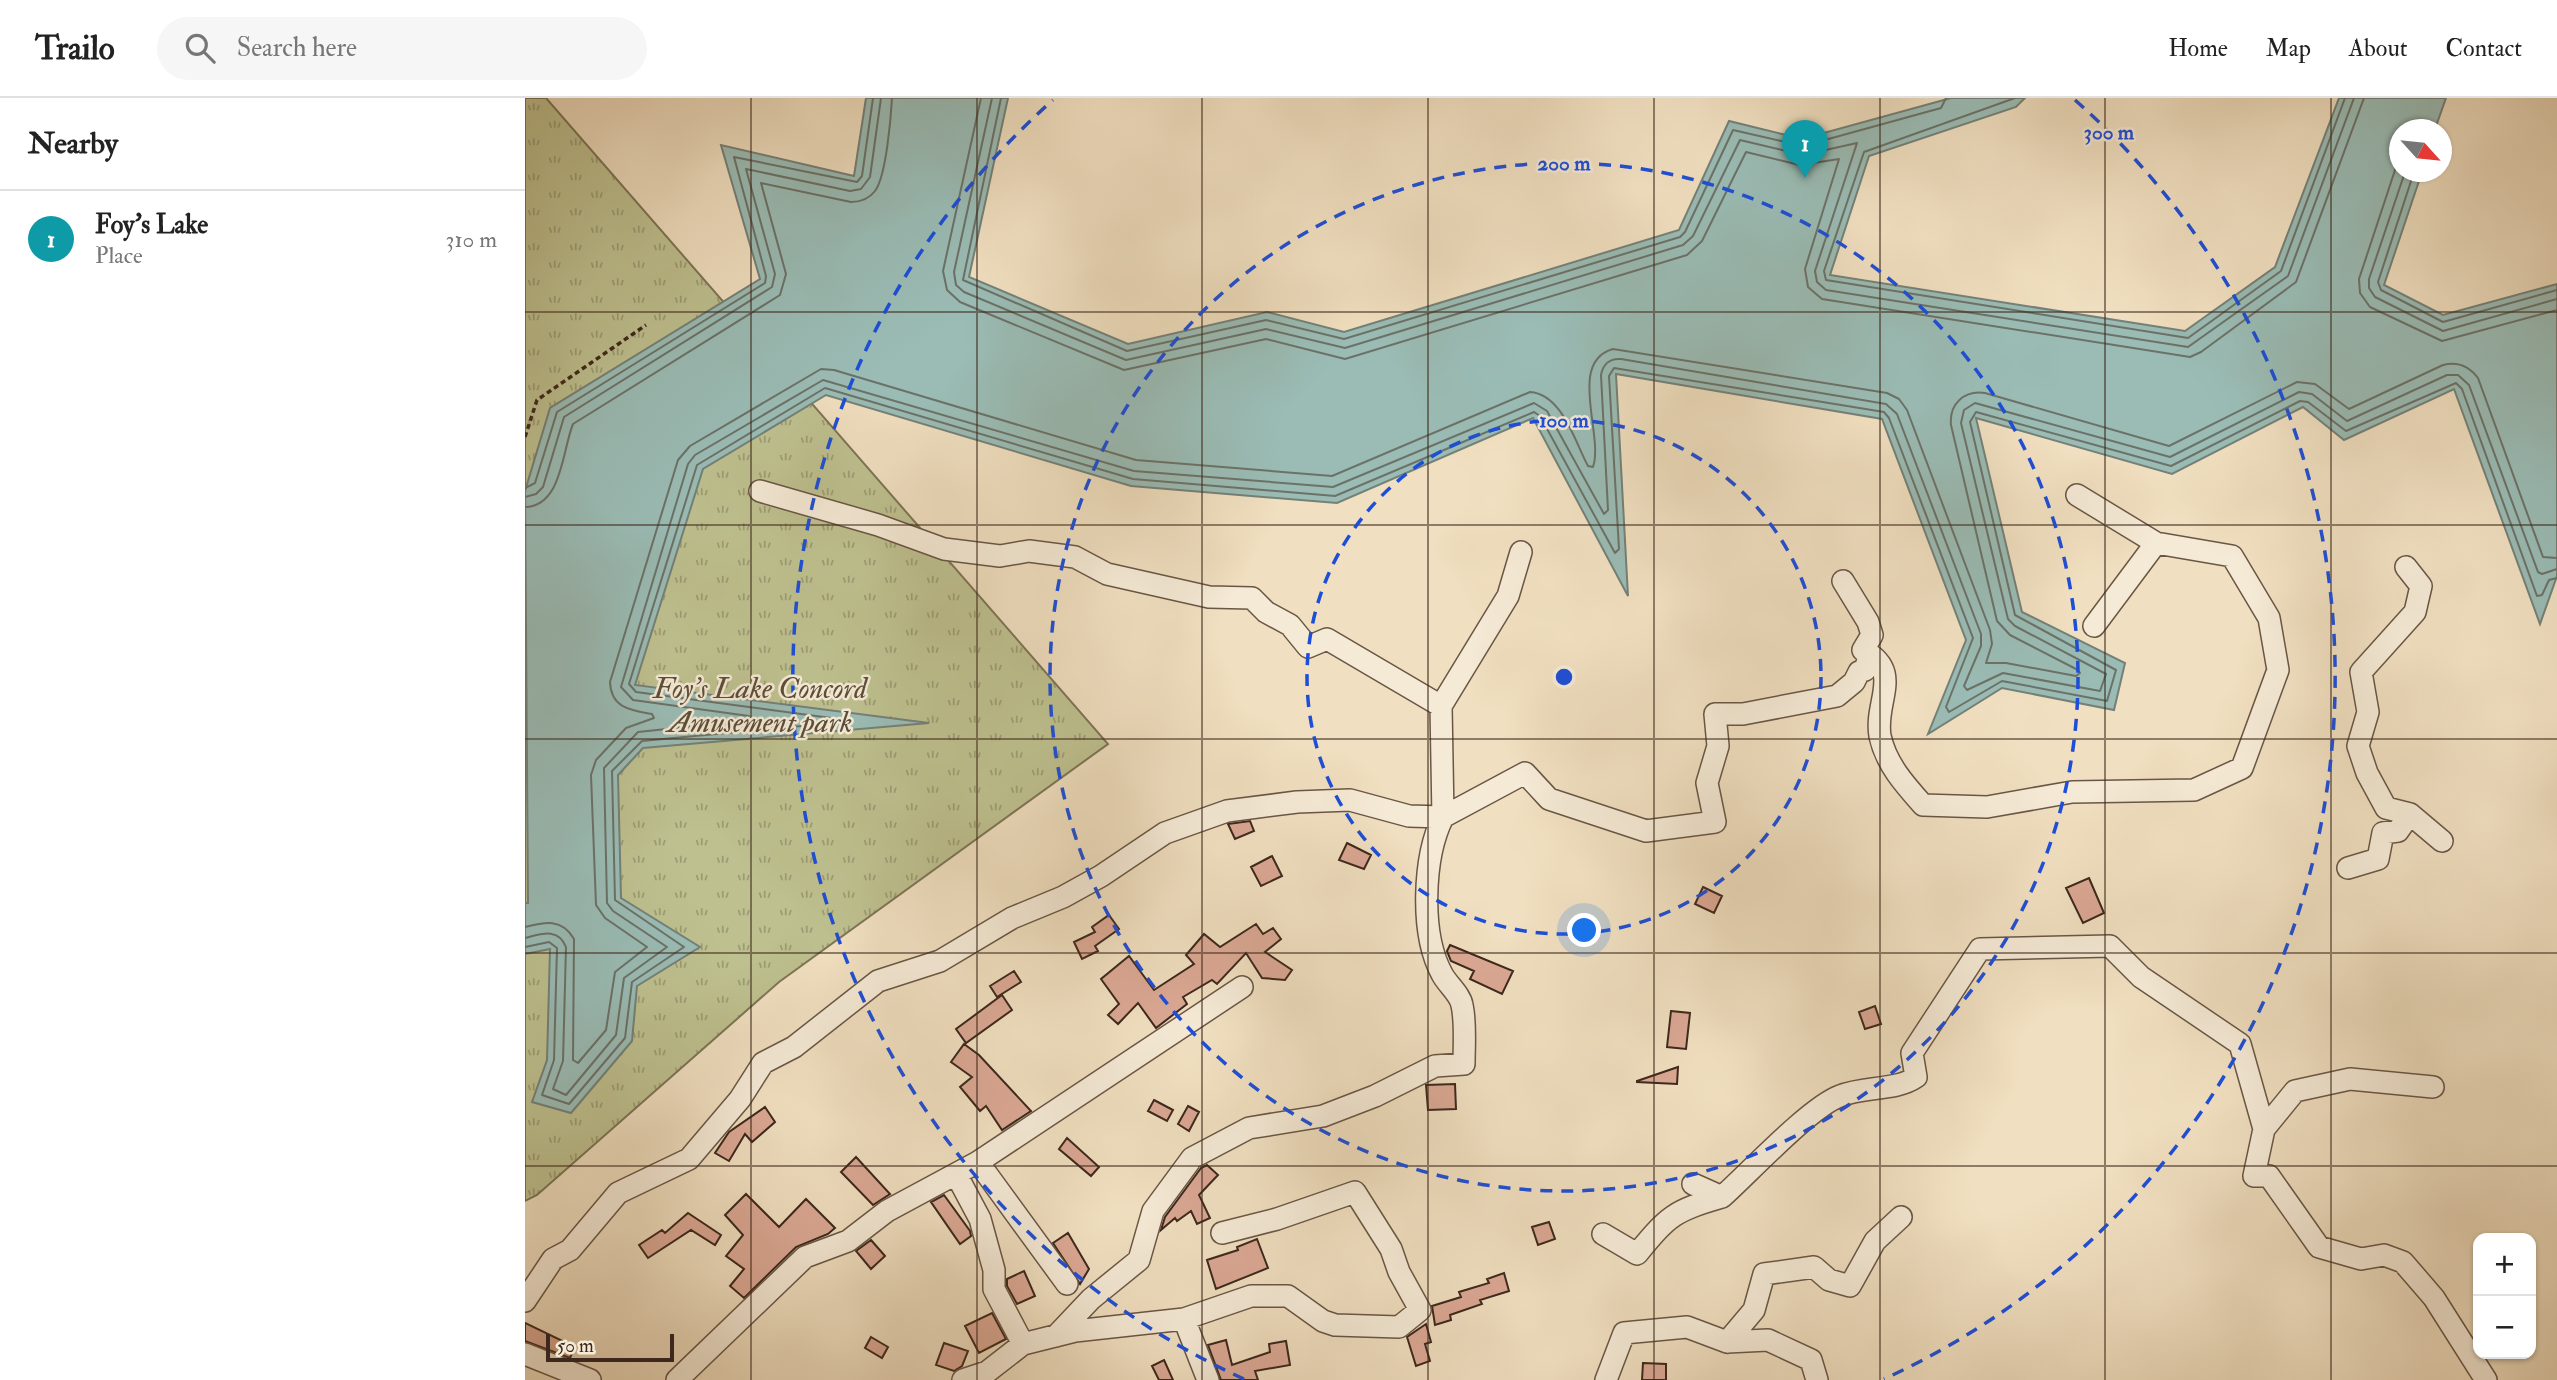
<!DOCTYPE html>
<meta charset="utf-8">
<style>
:root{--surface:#fff;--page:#f6f6f6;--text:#222;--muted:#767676;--line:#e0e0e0;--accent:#ea580c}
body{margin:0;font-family:"IM FELL Double Pica",serif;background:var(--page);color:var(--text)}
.controls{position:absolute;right:21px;bottom:21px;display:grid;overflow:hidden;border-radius:14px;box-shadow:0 2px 5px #0004}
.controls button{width:63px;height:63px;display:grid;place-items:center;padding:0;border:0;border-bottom:2px solid var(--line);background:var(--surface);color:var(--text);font:35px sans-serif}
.compass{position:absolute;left:1864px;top:21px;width:63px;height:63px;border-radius:50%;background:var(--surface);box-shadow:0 2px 5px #0004;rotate:117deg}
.scale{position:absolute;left:21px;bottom:18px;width:128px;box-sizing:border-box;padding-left:7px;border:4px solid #3c281c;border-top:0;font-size:19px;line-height:24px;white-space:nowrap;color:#3c281c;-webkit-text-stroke:5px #f5ead6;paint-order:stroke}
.you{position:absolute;left:1060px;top:833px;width:24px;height:24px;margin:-18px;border:5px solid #fff;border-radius:50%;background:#1a73e8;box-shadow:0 0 0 10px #1a73e833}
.badge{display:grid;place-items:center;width:46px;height:46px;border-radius:50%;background:var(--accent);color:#fff;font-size:23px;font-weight:700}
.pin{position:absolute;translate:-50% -58px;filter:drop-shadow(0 2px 4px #0008)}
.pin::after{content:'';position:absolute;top:37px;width:24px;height:21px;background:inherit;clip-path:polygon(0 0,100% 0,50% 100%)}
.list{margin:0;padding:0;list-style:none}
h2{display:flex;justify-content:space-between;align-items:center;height:91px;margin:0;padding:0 28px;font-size:30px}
h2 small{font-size:23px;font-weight:400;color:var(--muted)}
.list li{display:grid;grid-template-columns:46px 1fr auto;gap:21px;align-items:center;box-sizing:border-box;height:98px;padding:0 28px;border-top:2px solid var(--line)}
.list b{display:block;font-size:26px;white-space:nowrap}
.list p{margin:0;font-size:23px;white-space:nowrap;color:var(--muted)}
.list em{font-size:23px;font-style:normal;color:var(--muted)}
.icon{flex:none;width:38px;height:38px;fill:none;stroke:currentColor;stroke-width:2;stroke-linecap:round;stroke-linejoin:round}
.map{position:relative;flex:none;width:2032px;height:1282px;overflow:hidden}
header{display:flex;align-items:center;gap:42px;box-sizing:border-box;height:98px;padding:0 35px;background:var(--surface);border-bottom:2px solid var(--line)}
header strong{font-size:33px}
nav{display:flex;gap:38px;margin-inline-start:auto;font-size:24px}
.search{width:490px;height:63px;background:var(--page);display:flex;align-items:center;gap:18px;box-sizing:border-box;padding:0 24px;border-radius:38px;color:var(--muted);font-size:26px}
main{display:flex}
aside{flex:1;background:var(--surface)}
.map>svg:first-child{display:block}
.park{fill:url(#park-tufts);stroke:#7d7456;stroke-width:2}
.water{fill:#9abcb5;stroke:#748178;stroke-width:2}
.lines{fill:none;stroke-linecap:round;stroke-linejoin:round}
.shore{stroke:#6b7268;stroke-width:2}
.building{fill:#dba894;stroke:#3c281c;stroke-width:2}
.street-casing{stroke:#695645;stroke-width:24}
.path{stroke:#3c281c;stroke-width:3.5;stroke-dasharray:5 3.5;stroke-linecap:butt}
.street{stroke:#f5ead6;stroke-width:21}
.grid{fill:none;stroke:#3c281c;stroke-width:2;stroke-opacity:0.55}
.ring{fill:none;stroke:#1d4ed8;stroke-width:3.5;stroke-dasharray:12 9}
.labels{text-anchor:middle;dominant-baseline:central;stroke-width:5;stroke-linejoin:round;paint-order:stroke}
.park-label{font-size:30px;font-style:italic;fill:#5c4e39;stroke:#f5ead6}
.centre{fill:#1d4ed8;stroke:#f5ead6;stroke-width:3.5}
.ring-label{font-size:21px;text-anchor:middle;font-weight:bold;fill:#1d4ed8;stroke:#f5ead6;stroke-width:5;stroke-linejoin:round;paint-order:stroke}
</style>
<header>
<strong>Trailo</strong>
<div class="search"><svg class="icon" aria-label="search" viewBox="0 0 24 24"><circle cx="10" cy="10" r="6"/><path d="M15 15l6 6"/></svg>Search here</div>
<nav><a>Home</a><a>Map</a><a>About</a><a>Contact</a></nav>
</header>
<main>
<aside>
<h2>Nearby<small></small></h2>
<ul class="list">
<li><span class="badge" style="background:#0f9aa8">1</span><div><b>Foy's Lake</b><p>Place</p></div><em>310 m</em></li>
</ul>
</aside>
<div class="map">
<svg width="2032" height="1282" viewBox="0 0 2032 1282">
<defs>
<pattern id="park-tufts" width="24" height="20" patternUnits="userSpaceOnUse" patternTransform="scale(1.75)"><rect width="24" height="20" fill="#bec08f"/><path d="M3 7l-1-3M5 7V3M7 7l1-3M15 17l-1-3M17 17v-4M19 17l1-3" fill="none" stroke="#9c9c74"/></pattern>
</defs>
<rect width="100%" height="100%" fill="#f0dfc0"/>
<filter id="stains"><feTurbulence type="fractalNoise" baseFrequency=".00286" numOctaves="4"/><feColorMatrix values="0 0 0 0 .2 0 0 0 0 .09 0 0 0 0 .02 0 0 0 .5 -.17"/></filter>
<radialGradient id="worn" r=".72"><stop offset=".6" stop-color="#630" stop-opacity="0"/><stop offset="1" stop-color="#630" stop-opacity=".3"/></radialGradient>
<path class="park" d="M0 0H21L583 646 254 884 12 1097 0 1103Z"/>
<path class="water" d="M341 0H483L444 179 603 246 742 214 819 234 1154 132 1204 23 1277 41 1426 0H1500L1491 9 1344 58 1305 177 1660 233 1750 169 1814 0H1921L1910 31 1874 32V74H1897L1859 187 1918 217 2032 186V478L2015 526 1929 291 1819 342 1778 309 1647 376 1451 320 1497 514 1600 565 1589 612 1477 590 1403 636 1441 542 1357 321 1091 276 1103 498 1008 320 812 405 606 388 301 297 178 371 110 587 404 625 118 650 93 677 96 800 175 849 112 888 107 943 46 1015 7 1004 22 962 25 851 0 856V805H3L0 393 25 310 235 181 196 47 329 78Z"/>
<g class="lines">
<path class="shore" d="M456 0 418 173 422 192 435 204 599 272 741 241 820 261 1162 157 1177 143 1221 54 1275 67 1314 61 1280 171 1283 189 1297 201 1665 259 1676 254 1771 184 1839 0
M467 0 429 174 431 187 439 194 601 262 741 231 820 250 1158 147 1168 138 1215 42 1278 57 1332 45 1290 173 1292 184 1301 192 1663 249 1763 178 1829 0
M476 0 438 182 602 253 741 222 819 241 1155 139 1160 134 1208 32 1278 48 1416 10 1421 0
M1490 0 1339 54 1299 173 1301 182 1663 240 1756 173 1820 0
M1874 60 1834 181 1835 195 1845 209 1917 243 2032 212
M1880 74 1844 181V190L1850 199 1918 233 2032 201
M1889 74 1853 184 1856 192 1918 224 2032 192
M0 390 10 385 32 314 240 185 241 178 209 59 332 84 337 78 348 0
M0 399 11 396 18 389 39 319 247 189 250 176 221 71 325 93 336 91 345 79 356 0
M0 409C37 408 37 353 48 326L255 197 261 176 236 85 326 104C336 104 344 101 350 93 361 79 366 19 367 0
M0 829C20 824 37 820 49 841L48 962 53 965 81 932 90 874 122 849 80 820 71 807 66 677 71 662 101 630 129 620 127 616C105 612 86 610 85 584L153 362 165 348 296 271 309 272 611 362 807 378 1005 294C1037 296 1050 344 1063 368L1068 369C1079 337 1042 264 1088 251L1362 295 1374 301 1382 312 1465 532 1467 546 1461 565H1481L1551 578 1555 575 1553 572 1485 537 1472 523 1426 327C1424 306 1439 292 1460 295L1644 348 1772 284 1790 286 1824 311 1918 267C1933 263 1944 268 1953 280L2018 459 2032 460
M0 840C16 836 33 829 41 849L38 963 28 991 41 997 91 937 99 880 142 849 88 813 82 805 79 670 113 634 227 622 224 618 108 602 96 589 163 366 170 357 298 282 609 373 808 389 1009 305 1022 313 1079 416 1083 412 1076 277C1078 266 1085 260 1096 261L1361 306 1372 316 1456 536V548L1439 588 1442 592 1478 575 1575 593 1581 576 1490 528 1483 521 1436 325 1439 312 1450 305 1645 359 1774 294 1787 296 1822 323 1922 277H1933L1944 287 2013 474 2017 476 2032 471
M0 849 24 844 32 850 29 962 17 997 44 1006 100 940 107 884 159 849 90 802 87 673 117 643 309 625 306 620 111 594 104 586 172 367 300 290 608 381 810 398 1009 314 1015 318 1090 455 1094 451 1084 278 1089 270 1359 314 1364 320 1448 540 1421 609 1424 614 1477 583 1582 603 1591 572 1490 517 1445 324 1451 314 1646 368 1775 303 1783 304 1821 333 1931 285 1937 291 2012 498 2017 497 2024 482 2032 480"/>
</g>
<path class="building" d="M725 723 729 733 710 741 703 726Z
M822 745 846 757 839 771 814 762Z
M747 758 757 778 736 788 726 769Z
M1564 780 1579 815 1558 825 1541 790Z
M1178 789 1197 798 1189 815 1170 806Z
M584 817 594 831 570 848 573 853 557 861 549 844 570 834 567 829Z
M731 826 738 836 748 830 756 841 740 854 767 872 760 882 737 880 721 855 692 886 687 882 658 899 662 906 631 930 613 905 593 926 583 917 594 906 576 881 604 858 629 892 669 866 661 857 679 836 695 849Z
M925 847 988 873 977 896 945 881 949 873 926 863 922 853Z
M489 873 496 884 472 899 465 888Z
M477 897 487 912 441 945 431 931Z
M1350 908 1356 926 1340 931 1334 914Z
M1146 913 1165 915 1161 951 1142 949Z
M439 946 454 957 506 1013 477 1032 461 1008 455 1013 435 989 447 979 426 964Z
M1153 969 1152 986 1112 984V983Z
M930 986 931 1011 903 1012 901 987Z
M629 1002 648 1012 642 1023 623 1013Z
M663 1008 674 1014 664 1033 653 1026Z
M240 1009 250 1024 227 1044 220 1036 204 1063 190 1055 204 1034Z
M542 1040 574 1069 566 1078 534 1051Z
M331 1059 365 1096 348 1107 316 1074Z
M682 1067 693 1077 674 1097 685 1120 672 1126 666 1113 652 1123 650 1120 636 1132 640 1119 676 1070Z
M221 1096 254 1129 281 1101 310 1130 303 1136 271 1149 219 1200 205 1188 219 1171 201 1158 218 1137 200 1117Z
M419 1097 445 1133 446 1138 435 1146 406 1104Z
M163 1115 196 1137 190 1147 166 1132 123 1160 114 1147 137 1132 140 1135Z
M1024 1124 1030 1141 1013 1147 1007 1129Z
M543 1135 564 1171 555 1186 528 1145Z
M732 1141 743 1170 691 1191 682 1162 713 1152 712 1149Z
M346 1142 360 1158 346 1171 331 1153Z
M499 1173 510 1198 492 1206 482 1188V1181Z
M979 1175 984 1193 955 1202 957 1206 925 1217 926 1222 910 1227 907 1208 936 1199 934 1194 964 1185 962 1181Z
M467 1215 481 1241 454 1255 440 1228Z
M0 1225 50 1249 45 1260 0 1243Z
M901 1226 906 1244 900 1246 905 1263 891 1268 882 1239Z
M346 1239 363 1249 357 1260 340 1250Z
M701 1242 707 1267 745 1254 744 1246 761 1243 765 1267 730 1273 733 1282H696L683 1247Z
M419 1245 443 1253 437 1268 429 1273 411 1267Z
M639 1262 648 1282H634L627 1268Z
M1118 1265 1141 1266V1282H1117Z"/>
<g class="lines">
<g class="street-casing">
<path id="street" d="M235 393 353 427 419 451 475 458 504 453 550 459 582 476 684 499 727 500 741 514 765 527 783 549 802 541 916 608 918 719 1000 675 1024 701 1121 733 1190 724 1182 685 1193 648 1190 616H1218L1312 598 1329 584 1334 574 1340 572 1344 558 1338 552 1347 537 1343 524 1318 483
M1552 397 1631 445
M1881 469 1896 488 1890 514 1836 574 1843 614 1833 648 1842 675 1861 710 1885 716
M1338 552C1379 574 1349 603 1355 638 1361 666 1380 687 1398 707L1462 709 1547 694 1669 692 1717 670 1753 572 1744 520 1707 458 1631 445 1569 528
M916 608 983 498 996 454
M1823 770 1853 761 1858 735 1873 733 1885 716 1917 743
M1908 989 1825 981 1770 993 1739 1031 1729 1078H1744L1794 1149 1836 1161 1859 1157 1878 1164 1909 1200 1961 1282
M453 1064 542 1186
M431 1076 455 1121 469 1172V1191L498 1246
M1168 1086 1197 1099C1224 1075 1285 1009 1315 998 1339 988 1371 993 1391 979L1387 955 1455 851 1585 848 1616 879 1715 946 1739 1031
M1078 1136 1112 1156C1144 1117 1149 1113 1197 1099
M0 1203 28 1161 45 1152 93 1095 164 1061 215 1001 238 965 269 949 353 883 415 863 487 820 538 799 576 778 640 735 702 713 772 704 825 702 884 718 918 719C898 759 895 836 917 876 922 886 935 896 937 907 941 925 939 947 939 966L910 968 850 998 798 1018 724 1030 667 1060 628 1113 614 1162 566 1201 531 1238
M659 1221 683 1282
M1202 1244 1243 1242 1286 1262 1292 1282
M0 1256 65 1282
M152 1282 280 1159 323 1143 362 1113 453 1064 717 889
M438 1282 462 1274 498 1246 550 1233 659 1221 726 1198H763L798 1223 810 1227 874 1229 895 1212 874 1174 866 1151 830 1094 752 1121 697 1135
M1081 1282 1099 1235 1162 1229 1202 1244 1229 1212 1239 1176 1289 1169 1304 1182 1325 1188 1350 1143 1376 1119"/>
</g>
<path class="path" d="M0 339 12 302 121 227"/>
<use href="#street" class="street"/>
</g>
<path class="grid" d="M226 0V1282M452 0V1282M677 0V1282M903 0V1282M1129 0V1282M1355 0V1282M1580 0V1282M1806 0V1282M0 214H2032M0 427H2032M0 641H2032M0 855H2032M0 1068H2032"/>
<g class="ring">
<circle cx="1039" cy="579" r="257"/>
<circle cx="1039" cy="579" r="514"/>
<path d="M719 1281A771 771 0 0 1 528 2M1550 2A771 771 0 0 1 1359 1281"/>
</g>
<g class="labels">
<g class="park-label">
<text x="235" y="590">Foy's Lake Concord<tspan x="235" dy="34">Amusement park</tspan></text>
</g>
</g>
<circle cx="1039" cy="579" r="10" class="centre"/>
<g class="ring-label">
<text x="1584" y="41">300 m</text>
<text x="1039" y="72">200 m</text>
<text x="1039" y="329">100 m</text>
</g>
<rect width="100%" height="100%" filter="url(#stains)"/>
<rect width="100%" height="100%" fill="url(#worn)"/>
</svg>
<div class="controls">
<button>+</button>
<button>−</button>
</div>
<svg class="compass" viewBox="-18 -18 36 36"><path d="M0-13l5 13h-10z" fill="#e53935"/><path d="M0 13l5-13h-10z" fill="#767676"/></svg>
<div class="scale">50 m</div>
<div class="you"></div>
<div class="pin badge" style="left:1280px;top:80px;background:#0f9aa8">1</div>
</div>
</main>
